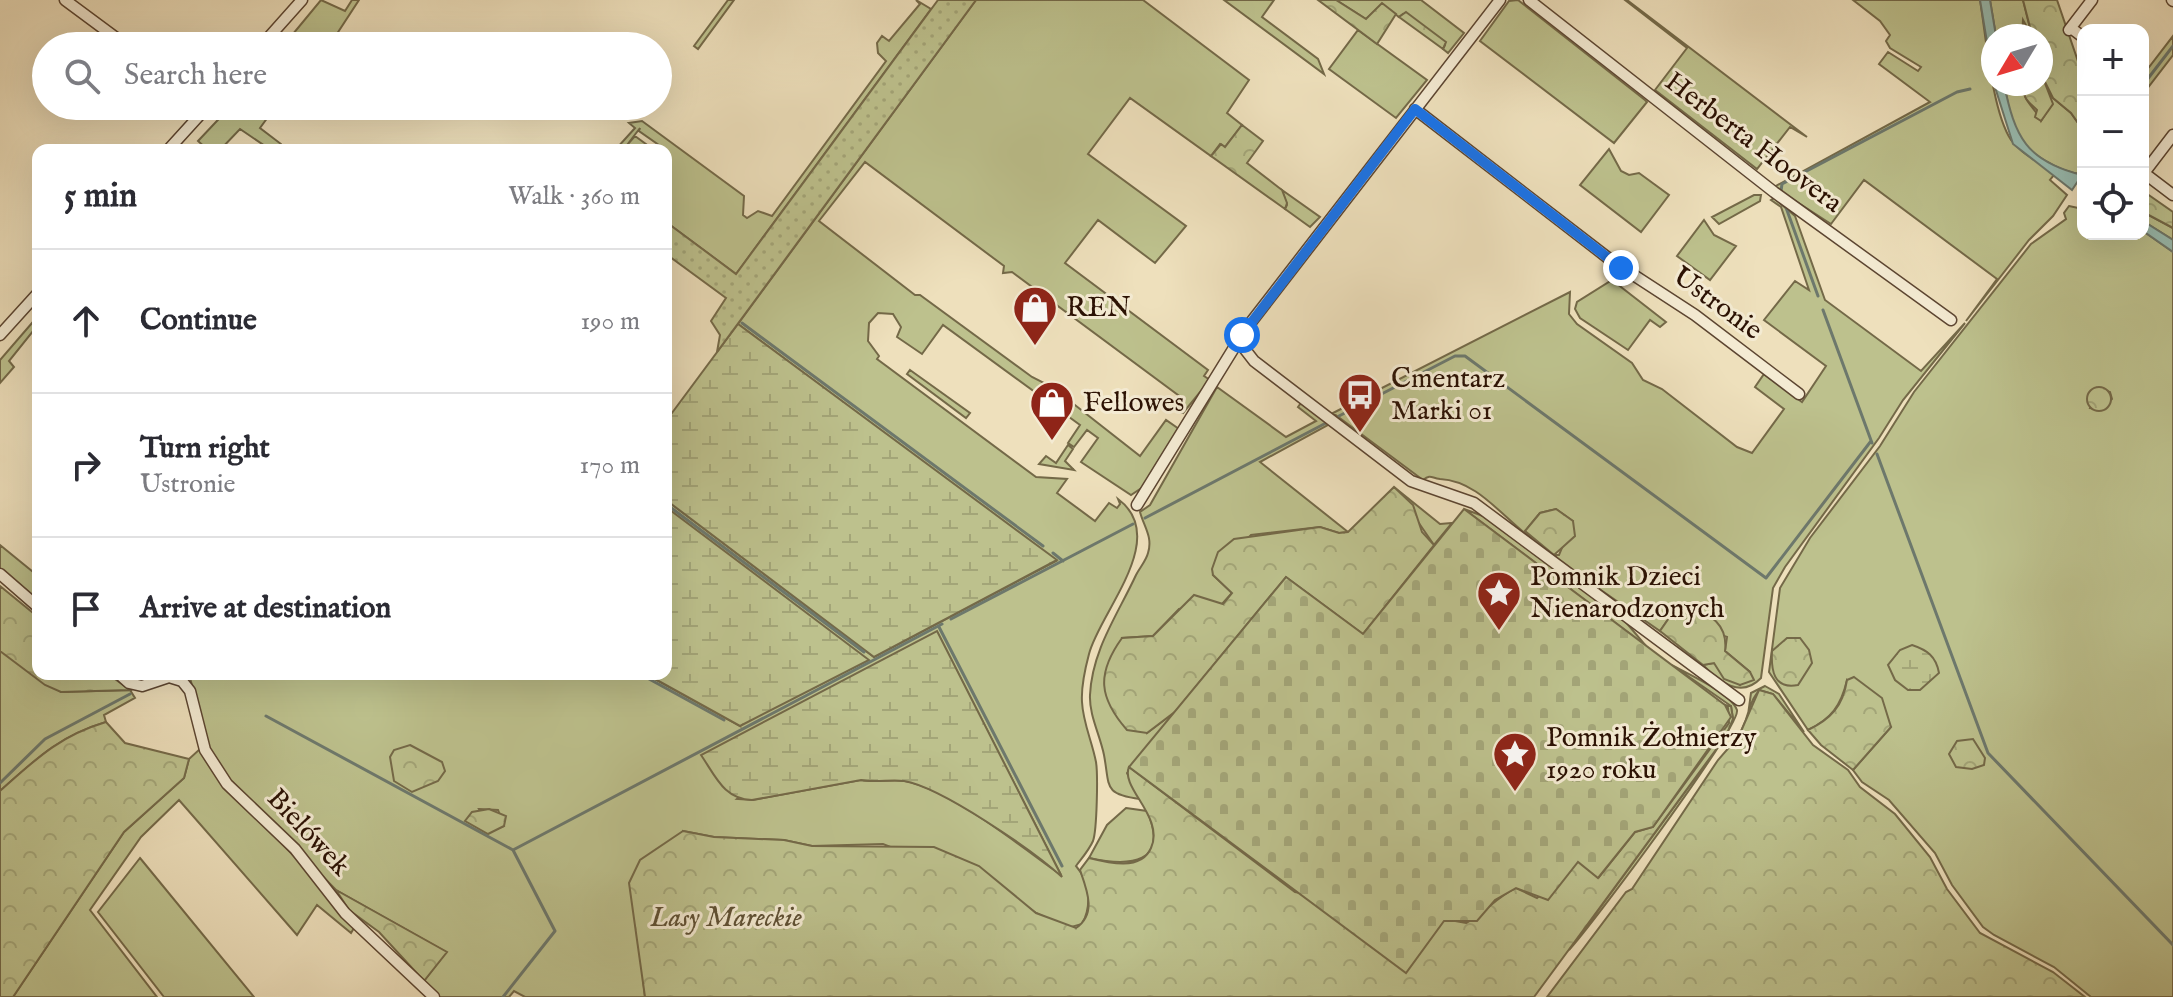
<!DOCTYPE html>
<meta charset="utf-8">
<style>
:root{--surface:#fff;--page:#f2f2f3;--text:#2b2b33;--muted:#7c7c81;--line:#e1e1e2}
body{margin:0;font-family:"IM FELL English",serif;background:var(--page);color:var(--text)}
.controls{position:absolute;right:24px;top:24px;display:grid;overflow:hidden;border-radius:16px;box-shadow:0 8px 32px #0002}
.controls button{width:72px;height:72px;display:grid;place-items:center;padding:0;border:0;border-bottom:2px solid var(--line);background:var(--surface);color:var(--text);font:40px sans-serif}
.compass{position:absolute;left:1981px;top:24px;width:72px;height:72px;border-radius:50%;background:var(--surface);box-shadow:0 8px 32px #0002;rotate:232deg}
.stop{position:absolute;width:24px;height:24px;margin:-18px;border:6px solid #1a73e8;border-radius:50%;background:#fff}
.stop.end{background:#1a73e8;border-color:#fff;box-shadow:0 2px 8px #0008}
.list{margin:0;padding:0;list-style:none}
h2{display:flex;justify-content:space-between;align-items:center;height:104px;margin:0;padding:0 32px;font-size:34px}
h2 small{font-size:26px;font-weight:400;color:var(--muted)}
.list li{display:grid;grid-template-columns:52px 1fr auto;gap:24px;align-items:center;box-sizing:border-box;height:144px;padding:0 32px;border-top:2px solid var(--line)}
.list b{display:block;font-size:30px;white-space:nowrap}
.list p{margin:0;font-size:26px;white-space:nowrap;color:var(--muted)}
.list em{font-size:26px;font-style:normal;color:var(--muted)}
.icon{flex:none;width:44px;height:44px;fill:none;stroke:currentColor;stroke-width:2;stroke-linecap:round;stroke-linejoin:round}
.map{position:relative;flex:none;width:2173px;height:997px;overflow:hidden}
.search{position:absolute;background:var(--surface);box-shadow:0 8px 32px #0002;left:32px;top:32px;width:640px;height:88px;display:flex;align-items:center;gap:20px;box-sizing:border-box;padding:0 28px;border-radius:44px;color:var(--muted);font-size:30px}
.panel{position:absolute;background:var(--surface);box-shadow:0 8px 32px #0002;left:32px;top:144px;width:640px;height:536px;border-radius:16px}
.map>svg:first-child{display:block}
.grass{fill:#bdc18d;stroke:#746948;stroke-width:2;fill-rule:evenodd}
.forest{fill:url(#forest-crowns);stroke:#746948;stroke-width:2}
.wetland{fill:url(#wetland-marsh);stroke:#746948;stroke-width:2}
.cemetery{fill:url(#cemetery-stones);stroke:#746948;stroke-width:2}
.garden{fill:url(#garden-dots);stroke:#746948;stroke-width:2}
.water{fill:#99bdb2;stroke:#6d786c;stroke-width:2}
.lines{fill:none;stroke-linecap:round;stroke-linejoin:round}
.stream{stroke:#6d786c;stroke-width:3}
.minor-casing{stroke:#5c4531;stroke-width:13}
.minor{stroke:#f4ebd3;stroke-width:10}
.route{stroke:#1a73e8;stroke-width:10}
.labels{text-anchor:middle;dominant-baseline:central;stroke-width:6;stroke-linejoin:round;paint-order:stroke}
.street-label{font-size:28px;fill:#2b1103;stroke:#f4ebd3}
.poi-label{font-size:28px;fill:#2b1103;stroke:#f4ebd3;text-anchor:start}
.park-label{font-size:28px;font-style:italic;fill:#5e4f33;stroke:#f4ebd3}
</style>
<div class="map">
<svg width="2173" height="997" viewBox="0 0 2173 997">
<defs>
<pattern id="forest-crowns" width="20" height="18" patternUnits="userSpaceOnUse" patternTransform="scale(2)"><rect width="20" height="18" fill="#bdc18d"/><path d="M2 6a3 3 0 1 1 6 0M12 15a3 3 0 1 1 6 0" fill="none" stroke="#a3a578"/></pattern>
<pattern id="wetland-marsh" width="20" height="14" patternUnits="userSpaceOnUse" patternTransform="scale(2)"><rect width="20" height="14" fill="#bdc18d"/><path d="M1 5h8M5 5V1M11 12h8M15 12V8" fill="none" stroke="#a3a578"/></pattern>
<pattern id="cemetery-stones" width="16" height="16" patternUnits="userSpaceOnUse" patternTransform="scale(2)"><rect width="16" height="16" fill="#bdc18d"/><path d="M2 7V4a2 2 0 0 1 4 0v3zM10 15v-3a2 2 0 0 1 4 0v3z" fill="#a3a578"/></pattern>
<pattern id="garden-dots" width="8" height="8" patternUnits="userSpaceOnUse" patternTransform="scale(2)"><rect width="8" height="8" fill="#bdc18d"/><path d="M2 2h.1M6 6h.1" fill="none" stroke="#a3a578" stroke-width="1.8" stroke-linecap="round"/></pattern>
</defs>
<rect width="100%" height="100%" fill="#eee0bc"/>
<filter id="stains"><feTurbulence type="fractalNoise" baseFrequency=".0025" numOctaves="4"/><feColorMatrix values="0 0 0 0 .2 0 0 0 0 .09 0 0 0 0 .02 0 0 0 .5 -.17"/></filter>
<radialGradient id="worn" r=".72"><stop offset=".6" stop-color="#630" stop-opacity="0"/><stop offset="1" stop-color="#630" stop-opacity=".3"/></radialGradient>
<path class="grass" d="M321 0 345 11 352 0H359L329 46H283Z
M728 0H734L698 49 694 46Z
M916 0 931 9 736 274 666 222V150L639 131 640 128 627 145 635 136 654 150 616 149 635 128 629 123 642 121 744 196 743 215 747 218 758 211 772 216 886 61 878 53 877 43 882 36 889 41 920 4Z
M976 0H1143L1249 80 1227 113 1242 125 1225 147 1220 144 1211 156 1130 98 1088 154 1186 226 1155 263 1098 220 1065 263 1208 370 1204 376 1210 380 1183 413 1173 410 1182 398 1012 272 1003 273 1004 266 865 162 819 221 915 295H920L1032 377 1052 387 1140 456 1166 420 1179 429 1143 487 1131 495 1081 462 1098 438 1087 430 1074 447 1068 443 1080 425 943 325 922 354 897 337 901 327 893 314 878 313 869 323 868 341 879 356 877 359 1036 477 1067 479 1057 493 1095 521 1109 503 1117 508 1120 504 1118 499C1171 538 1099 613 1089 654 1085 669 1081 686 1082 702 1083 723 1092 741 1096 762 1098 774 1097 830 1093 841 1089 850 1082 858 1076 866 1090 882 1092 906 1082 924L1068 928 1036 913 1008 893 883 844 812 846 784 840 714 837 683 831 643 979 645 997H525L514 991 509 997H438L424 981 446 952 336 890 224 775 208 747 189 674H646L740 726 666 500 874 657 1056 561 738 324ZM937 632 1061 875C1023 848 951 790 905 781 891 779 876 783 861 780L753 800 737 799ZM479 809 498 810 504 826 492 831Z
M1224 0H1274L1262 17 1318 59 1324 74Z
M1336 0H1421L1464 33 1448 53 1443 49 1445 45 1403 14 1399 17 1382 4 1366 19Z
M1518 0 1645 100 1647 102 1614 143 1480 41 1509 1Z
M1625 0H1627L1807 137 1790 127 1757 169 1655 90 1687 48Z
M1853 0H1980C1986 36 1992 111 2011 140 2023 157 2046 163 2059 179L2054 175 2050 180 2067 195 2053 216 2029 240 1966 321 1997 279 1864 180 1831 224 1774 187 1930 102 1879 64 1888 52 1918 71 1921 67 1890 48 1886 41 1890 35 1880 21Z
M1990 0H2023L2032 36 2023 20 2022 36H1996Z
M1358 30 1427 80 1396 118 1329 69Z
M2173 36V55L2143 94V75Z
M2041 52 2044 76 2053 98 2071 113 2083 130 2081 174C2060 172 2026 153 2017 134 2009 119 2008 100 2004 84H2026C2019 100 2036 107 2041 121L2050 107 2042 81Z
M231 106H276L260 128 281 144 283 150H271L240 129 220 150H208L198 141Z
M1609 149 1621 171 1629 175 1639 173 1669 195 1641 232 1580 185Z
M1282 190 1320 217 1310 227 1285 209 1287 205Z
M1754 195H1761L1760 201 1719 224 1712 217Z
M1774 198 1795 216 1825 300 1921 371 1965 323 1903 400 1879 438 1785 567 1773 588 1761 678C1741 699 1719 682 1703 665L1714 663 1740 685 1750 672 1725 651 1727 637 1669 618 1660 631 1562 563 1554 555H1559L1573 521 1556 509 1540 513 1525 531 1532 539C1501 516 1478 481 1440 479 1431 478 1431 474 1423 480L1333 413 1570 292 1569 314 1577 324 1632 363 1643 380 1662 389 1737 447 1752 453 1784 409 1755 387 1764 374 1802 402 1826 366 1764 320 1795 281 1809 290 1781 207 1771 200Z
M2069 206 2083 209V234H2143V231L2173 252V997H2091L2054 967 1994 935 1983 927 1952 885 1935 853 1889 800 1862 782 1853 770 1891 727 1847 680C1841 706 1831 719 1808 730L1769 672 1780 588 1810 538 1880 446 1914 392 2031 244 2066 219 2064 213ZM2097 388 2110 392 2112 399 2102 409 2090 408Z
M2143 212 2173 228V240L2143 221Z
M1704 220 1714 235 1736 246 1710 280 1677 256Z
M1612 280 1666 322 1660 327 1650 320 1628 350 1580 318 1575 309 1577 302Z
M38 316V325L9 361 14 367 0 383V360Z
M910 370 970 413 966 418 907 374Z
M1217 387 1286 437 1316 421 1298 407 1301 403 1330 424 1260 462 1348 532 1339 533 1320 527 1251 535 1213 575 1232 593 1222 604 1179 609 1153 636 1122 638 1147 733 1176 711 1127 773 1140 799C1103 794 1110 787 1104 755 1100 735 1089 715 1090 695 1092 650 1118 614 1136 575 1140 567 1146 561 1148 553 1153 537 1144 527 1140 512L1150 505Z
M1068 445 1073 449 1065 461 1074 470 1039 464 1046 456 1056 463Z
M1394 487 1440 524 1452 523 1434 545Z
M1464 509 1483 516 1624 620 1646 646Z
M0 545 38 576V600L0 568Z
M0 649 61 692 130 690 135 698 104 715 106 722C59 736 36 759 0 791Z
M1672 665C1688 674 1731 693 1737 710 1741 726 1590 928 1569 950L1726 736 1733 719 1731 706Z
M1765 686 1779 694 1804 732 1773 694 1760 690C1748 701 1748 722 1739 736L1748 715 1751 693Z
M201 748 214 772 328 892 354 928 351 933 317 905 297 935 179 800 141 837 90 910 157 997H13L124 832 184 778 189 759Z
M1126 808 1147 811C1170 864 1130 867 1089 858L1107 825Z
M140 858 254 997H164L98 912Z"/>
<path class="forest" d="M1318 0H1336L1366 19 1382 3 1396 14 1377 44Z
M2023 0H2057L2083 76V130L2071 113 2053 98 2045 82 2041 36 2032 35Z
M1406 12 1446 42 1443 49 1399 17Z
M2041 73 2053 104 2041 121 2035 117 2037 110C2029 102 2020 97 2026 84H2041Z
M1242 125 1263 141 1247 163 1282 190 1287 203 1285 209 1211 156 1221 144 1225 147Z
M2143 191 2173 212V228L2143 212Z
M2087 399a12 12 0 1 1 24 0a12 12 0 1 1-24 0Z
M1394 487 1413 505 1422 532 1434 545 1363 634 1286 577 1176 711 1147 733 1127 730C1099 698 1096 674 1122 638L1153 636 1194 595 1223 604 1232 593 1213 575 1212 569 1218 552 1234 539 1320 527 1339 533 1348 532Z
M1556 509 1573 521 1575 536 1554 555 1525 531 1540 513Z
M0 586 38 617V674H108L130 690 61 692 45 685 0 651Z
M1687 610C1711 611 1728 626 1725 651L1750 672 1754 680 1740 685 1724 679 1714 663 1703 665 1660 631 1669 618Z
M1787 638H1800L1809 650 1812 663 1798 685C1773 690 1771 669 1772 651Z
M1854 677 1882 698 1891 727 1853 770 1821 745 1808 730C1831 719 1843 706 1847 680Z
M1759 690 1773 694 1813 745 1848 770 1860 787 1895 814 1930 857 1947 889 1980 933 2053 972 2085 997H1547L1626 892 1632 889 1718 760 1739 736Z
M1725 705 1731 706 1733 719 1726 736 1534 997H645L629 883 640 860 683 831 714 837 784 840 812 846 934 847 979 866 1036 913 1076 928C1097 914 1087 890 1080 870L1089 858C1109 863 1141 871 1151 848 1165 817 1120 788 1129 767L1295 892 1466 923C1485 913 1496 897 1516 888L1537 898 1578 861 1599 877 1635 832 1653 827 1729 723 1728 708Z
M106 722 125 743 189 759 184 778 124 832 13 997H0V791C36 759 59 736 106 722Z
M1973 739 1985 758 1984 765 1972 769 1956 767 1949 754 1957 741Z
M410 745 442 762 445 771 438 781 412 792 394 781 390 757 394 750Z
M489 809 506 816 504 826 488 834 465 821 472 812Z
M336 890 447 952 424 981 379 932 349 910Z"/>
<path class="wetland" d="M738 324 1057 560 874 657 666 500V421Z
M666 507 869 660 740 726 646 674H666Z
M937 631 1062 877C1034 851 941 787 904 781 890 779 876 783 861 780L752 800C724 799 716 777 701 755Z
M1912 645C1927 650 1936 656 1939 673L1920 690H1908L1895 680 1888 665 1900 650Z"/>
<path class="cemetery" d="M1464 509 1725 705 1731 717 1653 827 1635 832 1598 878 1578 862 1548 900 1516 888 1495 900 1477 921H1444L1406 973 1129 767 1286 577 1363 634Z"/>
<path class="garden" d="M938 0H976L717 352 720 335 711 321 726 298 666 254V222L736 274Z"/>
<path class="water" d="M1980 0H1990L1996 36 1993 78Z
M1994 84H2004C2015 137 2026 161 2082 175L2072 190 2013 144Z
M2143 221 2173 240V252L2143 231Z"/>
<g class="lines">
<path class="stream" d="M2143 85 2173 46
M1781 191 1782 184 1957 92 1970 89
M1784 202 1818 296
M1823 310 1872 443
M742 323 1043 546
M1339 416 1455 356H1465L1766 578 1871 441
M1877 454 1988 753 2173 945
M666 504 864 652
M1145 518 1326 423
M1053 553 1063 561
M951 619 1133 524
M939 627 1062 866
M640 674 724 720
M266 716 513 850 942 624
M0 783 45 739 130 694
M503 997 555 931 513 850"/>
<g class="minor-casing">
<path id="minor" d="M65 0 127 46
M1529 0 1774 192 1951 320
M2172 0 2173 1
M2071 28 2083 37
M2069 30 2092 0
M261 46 302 0
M1415 109 1612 261 1695 315 1799 394
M2173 135 2144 173 2173 195
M168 150 208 106
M0 335 38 293
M1240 343 1254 361 1411 481 1474 503 1739 700
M1137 505 1245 330 1500 0
M0 574 38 607
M119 674 129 683 142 686 169 677 182 681 190 691 205 750 227 784 295 849 345 913 434 997"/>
</g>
<use href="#minor" class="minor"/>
</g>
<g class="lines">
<path class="route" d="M1242 335 1415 109 1621 268"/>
</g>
<defs>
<g id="shop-pin" transform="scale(2.3)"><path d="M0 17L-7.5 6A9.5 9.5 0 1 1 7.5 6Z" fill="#8f2418" stroke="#f4ebd3"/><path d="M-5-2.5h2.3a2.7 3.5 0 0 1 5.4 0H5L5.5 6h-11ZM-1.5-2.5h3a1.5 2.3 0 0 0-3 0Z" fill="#fff"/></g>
<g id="bus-pin" transform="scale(2.3)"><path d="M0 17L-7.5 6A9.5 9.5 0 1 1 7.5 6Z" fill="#8f2418" stroke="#f4ebd3"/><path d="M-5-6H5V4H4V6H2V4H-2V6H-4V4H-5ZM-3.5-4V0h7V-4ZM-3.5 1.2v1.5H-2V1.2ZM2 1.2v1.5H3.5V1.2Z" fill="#fff"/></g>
<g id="sight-pin" transform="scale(2.3)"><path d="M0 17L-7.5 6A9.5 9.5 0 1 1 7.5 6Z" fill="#8f2418" stroke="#f4ebd3"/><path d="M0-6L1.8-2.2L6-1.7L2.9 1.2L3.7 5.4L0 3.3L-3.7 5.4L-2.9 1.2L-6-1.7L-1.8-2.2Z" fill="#fff"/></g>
</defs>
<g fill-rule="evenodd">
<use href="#shop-pin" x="1035" y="308"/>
<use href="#bus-pin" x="1360" y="395"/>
<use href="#shop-pin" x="1052" y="403"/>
<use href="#sight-pin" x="1499" y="593"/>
<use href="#sight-pin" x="1515" y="754"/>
</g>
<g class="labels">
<g class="street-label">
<text transform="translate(1753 143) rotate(37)">Herberta Hoovera</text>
<text transform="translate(1717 304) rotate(36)">Ustronie</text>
<text transform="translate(308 833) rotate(47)">Bielówek</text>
</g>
<g class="poi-label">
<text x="1066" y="308">REN</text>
<text x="1391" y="379">Cmentarz<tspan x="1391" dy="32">Marki 01</tspan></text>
<text x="1083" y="403">Fellowes</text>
<text x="1530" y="577">Pomnik Dzieci<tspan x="1530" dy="32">Nienarodzonych</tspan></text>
<text x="1546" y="738">Pomnik Żołnierzy<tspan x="1546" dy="32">1920 roku</tspan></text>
</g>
<g class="park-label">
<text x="726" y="918">Lasy Mareckie</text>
</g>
</g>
<rect width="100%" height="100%" filter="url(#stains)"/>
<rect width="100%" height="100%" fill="url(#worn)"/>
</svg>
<div class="controls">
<button>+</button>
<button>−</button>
<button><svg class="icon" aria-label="locate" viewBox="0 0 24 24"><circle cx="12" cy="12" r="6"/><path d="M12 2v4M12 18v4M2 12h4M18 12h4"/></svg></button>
</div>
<svg class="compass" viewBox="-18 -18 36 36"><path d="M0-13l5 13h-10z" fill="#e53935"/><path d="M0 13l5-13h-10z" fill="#7c7c81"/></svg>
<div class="stop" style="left:1242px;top:335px"></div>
<div class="stop end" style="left:1621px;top:268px"></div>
<div class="search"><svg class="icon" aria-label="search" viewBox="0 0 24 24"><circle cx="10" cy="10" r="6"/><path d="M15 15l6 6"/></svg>Search here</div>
<section class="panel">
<h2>5 min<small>Walk · 360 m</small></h2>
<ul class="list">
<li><svg class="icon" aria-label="ahead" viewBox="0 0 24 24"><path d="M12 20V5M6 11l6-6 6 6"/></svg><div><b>Continue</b></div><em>190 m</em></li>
<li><svg class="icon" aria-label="right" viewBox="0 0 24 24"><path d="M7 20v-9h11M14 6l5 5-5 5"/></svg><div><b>Turn right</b><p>Ustronie</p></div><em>170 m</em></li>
<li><svg class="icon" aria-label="arrive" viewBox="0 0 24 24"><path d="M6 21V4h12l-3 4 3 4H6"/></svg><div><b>Arrive at destination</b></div></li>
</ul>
</section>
</div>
